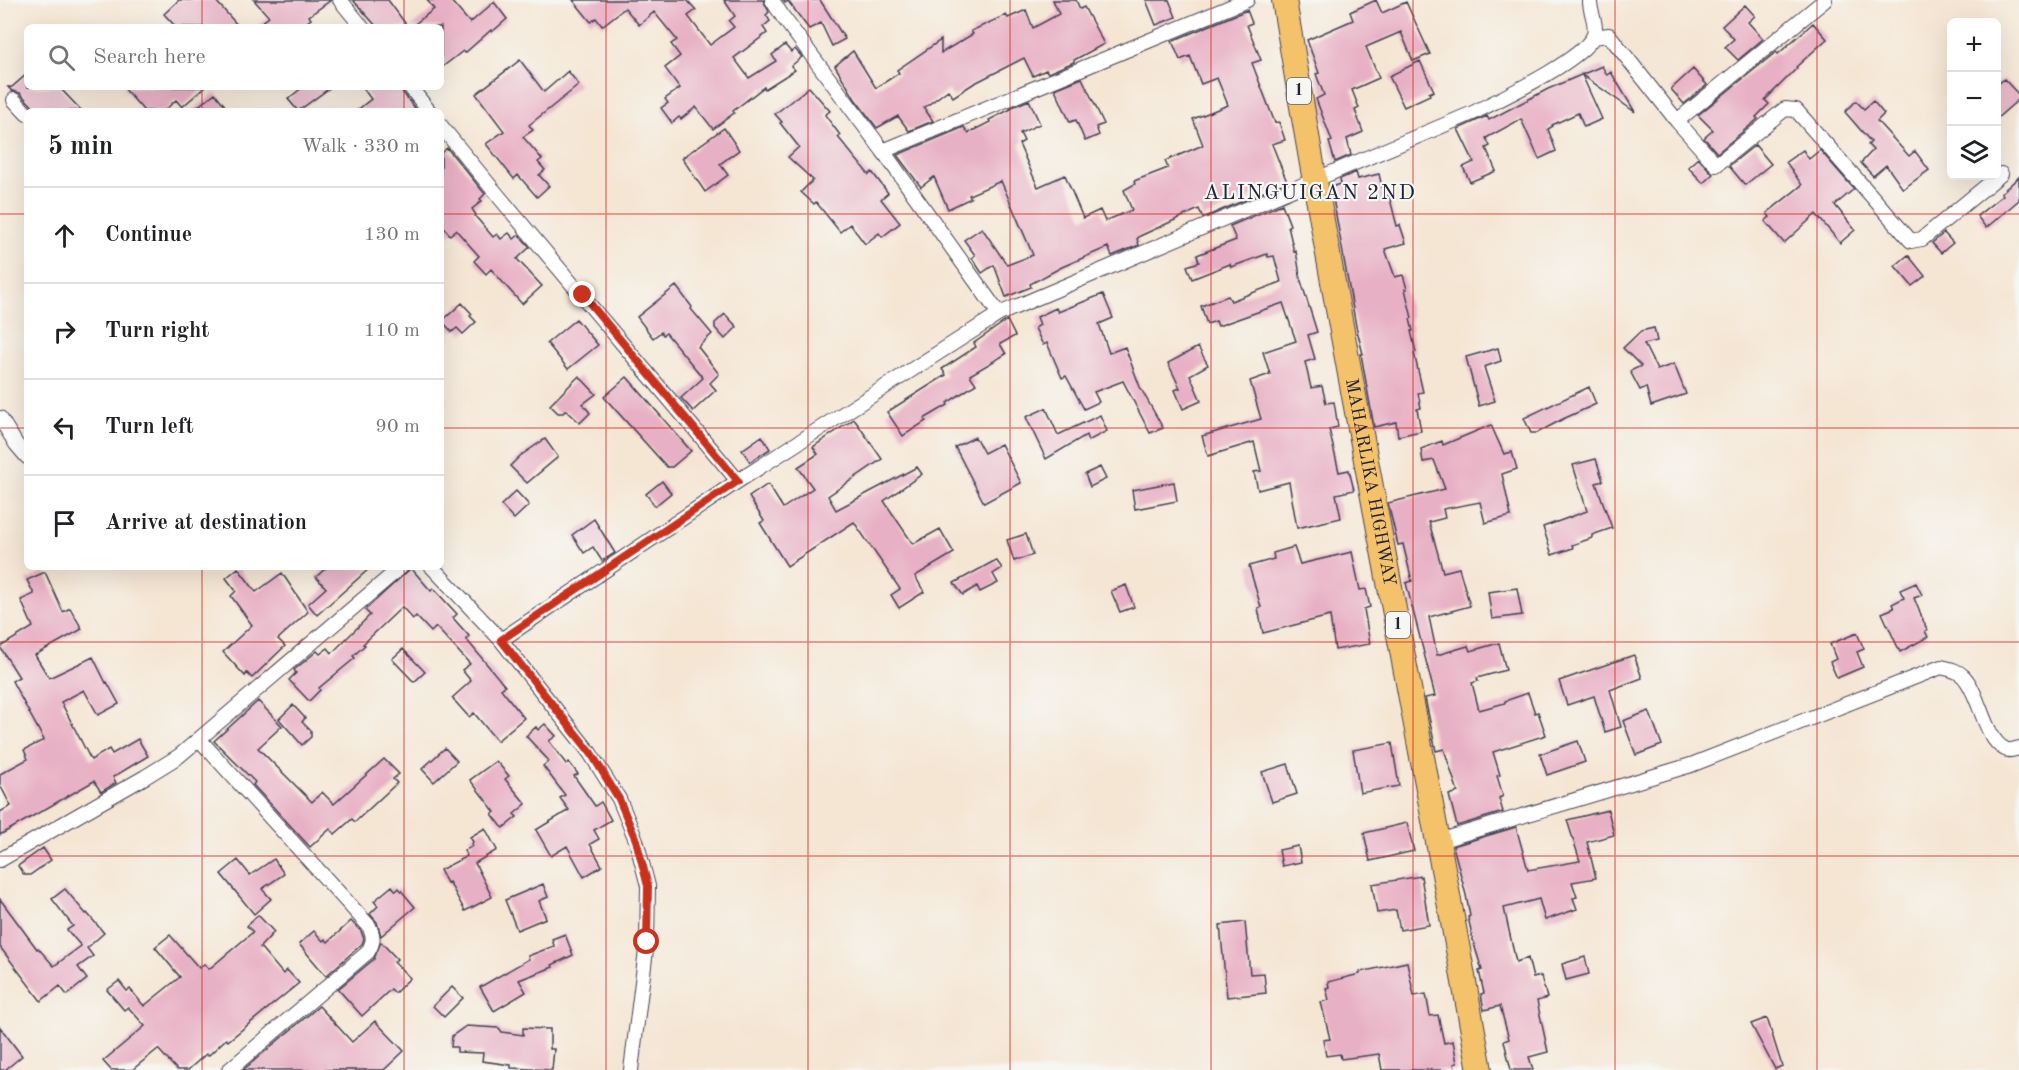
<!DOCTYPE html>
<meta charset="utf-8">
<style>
:root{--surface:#fff;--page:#f6f6f6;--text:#202124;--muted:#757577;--line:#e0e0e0}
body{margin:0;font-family:"Old Standard TT",serif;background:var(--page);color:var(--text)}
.controls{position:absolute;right:18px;top:18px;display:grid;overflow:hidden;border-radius:9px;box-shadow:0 6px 24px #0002}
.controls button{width:54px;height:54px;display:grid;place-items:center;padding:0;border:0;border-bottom:2px solid var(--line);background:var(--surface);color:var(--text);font:30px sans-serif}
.stop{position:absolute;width:18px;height:18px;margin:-14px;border:4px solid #c8321e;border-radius:50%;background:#fff}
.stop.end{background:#c8321e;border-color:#fff;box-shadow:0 2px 6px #0008}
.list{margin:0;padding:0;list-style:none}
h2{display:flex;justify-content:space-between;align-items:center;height:78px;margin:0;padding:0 24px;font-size:26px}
h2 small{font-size:20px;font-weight:400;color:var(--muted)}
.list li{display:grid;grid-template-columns:39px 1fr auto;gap:18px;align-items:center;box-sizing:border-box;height:96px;padding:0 24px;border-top:2px solid var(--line)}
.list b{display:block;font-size:22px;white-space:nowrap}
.list em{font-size:20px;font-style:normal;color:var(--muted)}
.icon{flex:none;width:33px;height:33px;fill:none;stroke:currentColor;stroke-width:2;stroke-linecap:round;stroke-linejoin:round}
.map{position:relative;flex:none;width:2019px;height:1070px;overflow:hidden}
.search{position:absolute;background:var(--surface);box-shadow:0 6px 24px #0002;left:24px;top:24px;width:420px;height:66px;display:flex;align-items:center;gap:15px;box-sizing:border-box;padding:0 21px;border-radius:9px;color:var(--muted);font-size:22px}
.panel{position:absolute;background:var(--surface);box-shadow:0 6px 24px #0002;left:24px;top:108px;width:420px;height:462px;border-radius:9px}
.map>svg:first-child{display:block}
.building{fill:#e8b0c4}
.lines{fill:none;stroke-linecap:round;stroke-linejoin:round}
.minor-casing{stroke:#423f52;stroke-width:16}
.trunk-casing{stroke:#423f52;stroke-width:26}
.minor{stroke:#fff;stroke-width:14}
.trunk{stroke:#f3c26a;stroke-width:24}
.route{stroke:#c8321e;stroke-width:8}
.grid{fill:none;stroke:#d62828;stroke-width:1.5;stroke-opacity:0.55}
.labels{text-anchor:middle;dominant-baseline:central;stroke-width:4.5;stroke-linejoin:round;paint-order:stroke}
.shield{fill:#f6f6f2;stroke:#626272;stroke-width:1.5}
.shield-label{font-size:16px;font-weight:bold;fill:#22223b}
.street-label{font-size:18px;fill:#22223b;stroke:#f6f6f2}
.quarter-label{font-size:21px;letter-spacing:1.5px;fill:#22223b;stroke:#f6f6f2}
</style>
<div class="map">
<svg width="2019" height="1070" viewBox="0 0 2019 1070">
<rect width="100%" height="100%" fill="#f6f6f2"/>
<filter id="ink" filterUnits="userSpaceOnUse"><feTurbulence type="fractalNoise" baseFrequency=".0167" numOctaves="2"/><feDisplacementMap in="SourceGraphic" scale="12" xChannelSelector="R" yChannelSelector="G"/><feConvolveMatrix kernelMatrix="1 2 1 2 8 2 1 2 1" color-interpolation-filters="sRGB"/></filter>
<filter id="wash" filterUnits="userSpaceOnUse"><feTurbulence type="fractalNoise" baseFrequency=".008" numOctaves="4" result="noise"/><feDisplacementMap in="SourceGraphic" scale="24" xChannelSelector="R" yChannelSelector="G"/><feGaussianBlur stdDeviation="1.35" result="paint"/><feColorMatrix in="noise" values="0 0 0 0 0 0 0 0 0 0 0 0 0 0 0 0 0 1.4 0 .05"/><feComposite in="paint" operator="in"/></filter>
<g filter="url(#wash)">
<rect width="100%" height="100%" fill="#f5e6d4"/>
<g id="blocks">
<path class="building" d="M179 0H215L239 27H176L164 14Z
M254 0H331L309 16 311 19 300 27H255L269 17Z
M353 0H388L408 27H377Z
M427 0H450L470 23 494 2 507 19 492 32 491 30 465 53 463 51 441 68V27H411L434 9Z
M573 0H687L696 10 688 16 710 45 734 27 729 21 735 16 724 0H763L769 12 766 15 770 21 763 27 767 33 734 58 749 78 776 61 772 55 785 45 791 52 795 49 802 57 791 66 795 70 765 89 764 87 733 111 734 113 713 129 696 107 681 119 679 117 672 123 661 108 668 103 665 99 680 88 665 68 680 56 671 44 677 40 654 12 639 25 625 8 602 26 596 18 591 22Z
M783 0H820L845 39 832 46 821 23 809 29 788 1 785 3Z
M1053 0H1076L1080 9 1084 7 1104 44 1074 60V62L1048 73 1046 70 1033 76 1024 58 973 84 953 97 948 90 924 108 933 121 909 131 898 116 877 128 855 99 835 66 853 51 876 88 899 73 897 70 941 40V53L973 34 971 31 1006 15 1008 18 1026 10 1033 28 1059 14Z
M1146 0H1169L1176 17 1156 25Z
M1376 0 1382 13 1406 2 1430 54 1413 61 1401 32 1366 47 1379 78 1352 90 1359 108 1355 110 1363 132 1347 139 1351 155 1335 162 1329 142 1332 141 1316 99 1324 95 1316 74 1319 73 1307 40 1353 20 1350 12Z
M1745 5 1755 16 1748 22 1763 39 1738 60 1725 47 1734 39 1722 26Z
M1247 10 1252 23 1247 25 1261 60 1252 63 1275 123 1279 122 1285 140 1272 144 1287 182 1203 218 1199 209 1140 236 1137 239 1139 245 1112 256 1108 247 1062 267 1030 284 1031 287 1006 297 994 265 982 273 972 258 975 255 964 240 982 228 1007 265 1033 255 1001 181 969 195 971 198 948 209 934 177 921 187 897 155 964 127 968 133 990 122 989 120 1011 109 1010 108 1029 100 1040 124 1020 133 1024 141 1019 144 1038 187 1065 175 1083 218 1100 210 1105 221 1132 210 1124 190 1135 184 1134 181 1168 168 1165 161 1203 145 1193 119 1228 105 1217 78 1201 84 1190 56 1180 60 1172 41Z
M1813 23 1827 39 1796 67 1797 68 1765 100 1769 104 1756 117 1758 119 1717 153 1704 138 1713 130 1698 115 1776 52 1778 54Z
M520 60 544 92 568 71 579 85 529 125 533 130 523 137 542 159 538 162 545 170 539 175 549 186 537 197 518 175 514 179 486 144 504 131 476 94Z
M1420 61 1434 91 1429 93 1430 95 1404 107 1389 76Z
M1602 66 1607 75 1611 72 1635 112 1582 75 1602 119 1584 127 1578 113 1552 125 1553 126 1548 129 1556 151 1539 159 1521 119 1486 138 1490 146 1486 148 1496 171 1470 182 1463 167 1474 162 1458 129 1487 116 1489 120 1548 89Z
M1693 69 1707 85 1684 104 1671 89Z
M27 74V87H59L82 111H37L20 93 12 91 8 87H12Z
M1082 78 1104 124 1096 127 1099 135 1085 141 1076 120 1070 122 1055 89Z
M2004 79 2019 95V99L1996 119V86Z
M123 87H205L182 107 176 100 164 111H144Z
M303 87H331L298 111 288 99Z
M362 87H401L403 93 415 108 412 111H356L371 99Z
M809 87 830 111 825 115 840 135 838 137 869 175 872 172 888 193 881 199 900 223 882 237 879 233 865 244 850 224 840 232 816 202 814 204 801 192 813 180 788 157 799 147 780 123 782 122 775 114Z
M215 93 229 111H192Z
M1856 101 1864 109 1873 101 1884 114 1877 121 1909 156 1915 151 1929 170 1903 189 1886 165 1873 176 1861 163 1873 150 1868 145 1871 142 1845 112Z
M724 128 739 150 720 164 728 175 705 192 682 158Z
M1755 145 1771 164 1745 185 1729 166Z
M447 148 485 194 480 199 482 201 472 209 476 215 475 216 493 237 497 234 501 239 509 233 514 239 519 235 530 247 517 259 542 286 522 304 491 269 486 274 474 261 479 256 456 230 450 235 441 224V153Z
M1803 150 1809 159 1820 150 1854 189 1835 205 1855 230 1840 243 1816 214 1784 243 1765 221 1770 217 1767 213 1802 185 1786 162Z
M1698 158 1713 174 1703 183 1688 167Z
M1356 172 1358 179 1379 174 1384 196 1389 195 1397 226 1400 225 1406 243 1385 249 1395 277 1403 275 1407 289H1405L1412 318 1410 319 1413 331H1411L1416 352 1414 353 1423 392 1418 393 1421 408 1417 409 1421 431 1398 436 1396 422 1374 427 1361 354H1363L1356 326 1331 187 1341 184 1340 179Z
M2019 177V200L1986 228 1977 216 2003 195 2001 193Z
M1282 204 1290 225 1288 226 1294 252 1296 251 1301 281 1317 332 1308 335 1315 359 1305 362 1311 388 1322 386 1326 403 1334 402 1338 427 1329 429 1339 472 1349 470 1354 490 1336 494 1341 518 1297 528 1289 482 1258 490 1254 472 1261 471 1254 442 1208 456 1202 436 1261 419 1250 381 1270 374 1263 352 1296 341 1283 303 1218 326 1216 321 1207 324 1201 306 1228 296 1231 301 1281 282 1274 256 1268 257 1267 254 1231 267 1230 264 1192 279 1187 266 1199 262 1197 255 1236 240 1230 226Z
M1944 233 1953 243 1941 253 1932 243Z
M1908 255 1925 276 1912 286 1895 266Z
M676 286 692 307 691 309 712 334 698 347 719 374 710 383 716 390 693 411 681 398 703 378 666 333 663 335 661 332 653 338 637 317Z
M1103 294 1113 318 1099 324 1109 353 1125 347 1140 387 1163 428 1150 433 1123 381 1094 392 1099 402 1084 409 1066 376 1062 378 1047 343 1043 345 1035 328 1040 325 1037 317 1056 308 1058 312Z
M462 303 472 314 470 316 476 322 463 334 457 328 452 332 442 321Z
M725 314 737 327 725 339 715 328V323Z
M576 319 598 345 568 369 547 343Z
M1007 320 1015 336 1000 344 1006 354 970 375 976 384 947 403 948 405 924 419 926 421 903 436 887 412 946 375 942 369 976 347 974 343Z
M1654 328 1657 341 1644 344 1657 370 1674 364 1686 394 1651 406 1646 387 1640 390 1630 371 1641 366 1623 348 1641 331Z
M1198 347 1208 365 1190 375 1201 401 1183 409 1175 390 1180 388 1168 363Z
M1498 348 1501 361 1484 367 1495 401 1479 406 1466 357Z
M579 376 596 394 583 404 590 413 580 423 566 410 563 413H558L550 405Z
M627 377 691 451 672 467H667L604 397Z
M1589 387 1596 404 1563 419 1537 433H1531L1524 418Z
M1046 408 1058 435 1100 415 1107 431 1088 441 1086 435 1046 459 1026 417Z
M854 419 882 459 828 496 836 510 917 467 922 474 884 501 913 544 940 529 954 553 915 576 924 592 899 608 891 595 900 589 854 522 787 566 760 523 764 521 749 497 768 484 783 508 813 488 798 467 818 454 813 447Z
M1491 425 1504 454 1512 452 1517 469 1502 474 1511 516 1485 523 1480 502 1443 509 1445 518 1429 522 1443 572 1459 568 1470 606 1429 617 1437 655 1468 646 1470 651 1499 643 1506 670 1477 678 1478 681 1472 683 1479 710 1505 703V701L1528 693 1535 713 1538 712 1546 735 1493 752 1500 775 1497 776 1503 796 1499 798 1503 812 1457 826 1449 795 1458 792 1444 749 1436 751 1425 698 1435 696 1406 583 1412 581 1403 544 1398 545 1388 503 1445 489 1434 460 1423 462 1421 449 1442 441 1443 445Z
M762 436 770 449 750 462 742 450Z
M975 437 984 453 1001 444 1021 483 984 503 955 447Z
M545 439 558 457 527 483 510 466 520 456Z
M1596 459 1603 481 1596 483 1612 528 1592 535V538L1572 545 1573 548 1552 555 1543 527 1587 511 1573 465Z
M1100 467 1106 479 1090 487 1085 474Z
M662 481 671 493 655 506 646 494Z
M1174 482 1177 501 1135 509 1132 490Z
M516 491 529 505 514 519 501 505Z
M594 519 615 553 602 561 593 547 584 553 572 535Z
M1026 534 1033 555 1014 561 1007 540Z
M1294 547 1300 564 1352 552 1360 590 1366 589 1370 607 1364 609 1370 644 1335 650 1330 616 1263 633 1258 608 1261 607 1249 566 1274 559 1273 553Z
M996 560 1002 568 993 574 998 583 980 592 977 586 963 595 954 583Z
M327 567H371L317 615 308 604 326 588 316 577Z
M238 568 256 592 282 573 308 612 278 639 285 646 252 678 247 673 245 676 223 652 252 625 231 596 236 591 226 578Z
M411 568 431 591 433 588 457 614 453 618 469 636 466 639 505 686 501 689 524 718 497 741 474 713 469 717 452 698 471 681 462 670 470 664 436 627 431 632 416 616 413 619 402 607 363 644 365 645 353 656 355 658 319 688 320 690 309 701 289 680 296 673 294 670 317 651 320 654 328 648 332 653 370 615 365 610Z
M45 572 63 612 70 608 82 629 35 655 49 678 93 657 106 683 107 682 119 704 98 715 84 690 61 702 91 760 109 749 112 754 138 739 148 756 113 777 116 783 101 792 94 781 0 835V812L11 806 0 785V774L28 759 24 750 44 740 12 681 19 677 0 647 33 627 21 600 34 594 27 580Z
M1916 583 1922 595 1914 598 1927 630 1925 631 1928 637 1900 652 1882 613 1894 608 1892 604 1904 598 1900 590Z
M1126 585 1134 607 1120 612 1111 591Z
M1517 588 1522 615 1492 619 1488 592Z
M1857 633 1864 649 1857 652 1863 667 1837 678 1830 662 1836 659 1830 644Z
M403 649 425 672 414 682 392 659Z
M1634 655 1642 678 1610 690 1621 727 1605 732 1594 696 1567 705 1559 681Z
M258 701 282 726 258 748 312 802 322 792 334 804 384 759 399 774 393 779 397 783 355 822 352 819 335 834 330 829 310 847 253 785 255 782 214 741Z
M293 705 305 718 302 722 311 731V737L302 745 279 719Z
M1649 711 1662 745 1636 755 1623 721Z
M545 724 556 736 549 741 566 764 569 762 578 774 574 776 595 806 601 802 611 820 594 830 599 839 590 844 602 866 584 877 567 846 551 856 536 830 569 810 560 798 565 795 543 766 549 761 526 736 536 727 538 730Z
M1578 741 1585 762 1547 775 1540 754Z
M1392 743 1399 786 1360 793 1353 750Z
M445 748 457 761 434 782 422 769Z
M496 761 509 776 505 779 526 804 514 814 517 817 503 828 492 814 495 812 470 780Z
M1288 764 1297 794 1272 802 1262 772Z
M1608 810 1614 835 1587 842 1596 878 1572 882 1577 897 1573 898 1577 909 1545 920 1539 899 1504 908 1516 962 1528 958 1533 978 1541 976 1547 998 1537 1001 1548 1052 1529 1057 1533 1070H1511L1504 1041 1509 1039 1500 1006 1484 1010 1481 994 1484 993 1479 971 1482 970 1474 944 1468 917 1470 916 1466 895 1453 846 1516 827 1528 870 1580 861 1567 820Z
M1407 823 1414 851 1370 861 1364 833Z
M485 828 497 850 475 863 492 897 465 911 449 882 447 883 440 870 467 856 464 851 472 846 471 844 473 842 470 837Z
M1298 846 1301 862 1282 866 1279 850Z
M43 848 51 860 30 875H24L18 866Z
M274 859 284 874 262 889 271 899 254 914 221 874 238 860 250 875Z
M1421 876 1429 925 1400 930 1396 910 1377 913 1372 884Z
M543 884 548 897 539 901 546 918 517 930 505 900Z
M392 886 396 891 399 888 415 907 381 936 377 922 370 914 378 906 374 901Z
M65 889 86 914 87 913 104 933 87 948 93 956 78 967 87 979 67 995 60 986 41 1001 0 947V899L37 949 38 948 54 966 81 946 67 930 73 926 52 899Z
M258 915 274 932 260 947 283 974 287 970 299 983 228 1041 226 1039 208 1056 206 1054 188 1070H177L158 1049 132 1070H111L103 1061 145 1026 128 1007 124 1010 107 990 119 981 127 991 130 989 144 1006 180 977 155 947 170 935 199 968 204 964 209 969 253 932 247 926Z
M351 921 361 931 364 939 362 944 326 976 299 944 314 931 323 941 325 939 328 942Z
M1245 922 1250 974 1264 973 1266 993 1227 997 1220 925Z
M565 934 573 955 552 965 553 967 519 980 526 992 494 1011 480 987 529 959 528 956 554 946 552 939Z
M381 942 397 959 394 962 410 978 395 993 391 989 362 1016 338 989 374 959Z
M1585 957 1589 974 1566 980 1562 964Z
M1407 962 1414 996 1426 994 1430 1016 1438 1015 1444 1043 1453 1041 1457 1063 1454 1064 1455 1070H1382L1379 1054 1341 1059 1340 1054 1326 1056 1323 1040 1330 1039 1321 1002 1329 1000 1326 988 1329 987 1328 982 1360 974V972Z
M452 987 463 998 444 1017 433 1006Z
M319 1006 352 1042 375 1021 404 1051 384 1070H243Z
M1767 1018 1782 1066 1775 1069 1751 1024Z
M466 1026 499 1028 502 1032 523 1035V1028L550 1029V1049H554L552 1070 511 1068V1065L482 1061 483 1053 457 1052V1047H451L452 1036Z
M0 1027 22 1056 5 1070H0Z"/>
</g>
</g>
<g filter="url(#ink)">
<use href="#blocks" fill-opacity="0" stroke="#423f52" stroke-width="1.5"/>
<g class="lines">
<g class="minor-casing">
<path id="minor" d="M340 0 362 27
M772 0 783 17 883 151 999 314
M1593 37 1609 35 1677 121 1716 165 1785 109 1796 110 1911 241 1922 239 2001 174
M410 87 429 111
M14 100 27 114
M1677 121 1825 0
M441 126C538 246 639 362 738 481
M883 151 1247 0
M0 418 16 444 27 457
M432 567 501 640 590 753 619 799 636 840 648 886 647 942 631 1070
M501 640 738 481 999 314 1475 112C1502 98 1579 62 1593 37 1599 25 1589 12 1590 0
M199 739 369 926C374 937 374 941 368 952L229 1070
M1439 841 1691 765 1941 667C1949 669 1957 670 1963 676 1980 693 1984 739 2005 749 2010 752 2014 749 2019 748
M0 860 145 777 179 756 401 567"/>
</g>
<g class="trunk-casing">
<g id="trunk">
<path id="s1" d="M1284 0C1343 358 1416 713 1480 1070"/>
</g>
</g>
<use href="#minor" class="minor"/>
<use href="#trunk" class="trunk"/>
</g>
</g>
<g class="lines" filter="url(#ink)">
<path class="route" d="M583 295 738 481 501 640 591 753 619 799 636 840 648 886 647 942"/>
</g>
<path class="grid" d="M202 0V27M404 0V27M606 0V1070M808 0V1070M1010 0V1070M1211 0V1070M1413 0V1070M1615 0V1070M1817 0V1070M202 87V111M404 87V111M0 214H27M441 214H2019M0 428H27M441 428H2019M202 567V1070M404 567V1070M0 642H2019M0 856H2019"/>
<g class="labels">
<g class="shield">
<rect x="1287" y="78" width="24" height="26" rx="4.5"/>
<rect x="1386" y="612" width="24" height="26" rx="4.5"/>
</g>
<g class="shield-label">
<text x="1299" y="91">1</text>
<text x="1398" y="625">1</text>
</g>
<g class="street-label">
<text stroke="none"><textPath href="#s1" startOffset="490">MAHARLIKA HIGHWAY</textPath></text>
</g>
<g class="quarter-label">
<text x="1310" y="193">ALINGUIGAN 2ND</text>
</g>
</g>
</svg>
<div class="controls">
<button>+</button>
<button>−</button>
<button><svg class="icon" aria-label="layers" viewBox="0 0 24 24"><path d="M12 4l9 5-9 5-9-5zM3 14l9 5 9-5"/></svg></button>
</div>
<div class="stop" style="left:647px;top:942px"></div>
<div class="stop end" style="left:583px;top:295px"></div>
<div class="search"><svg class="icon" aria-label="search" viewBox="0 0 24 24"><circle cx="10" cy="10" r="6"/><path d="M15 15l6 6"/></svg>Search here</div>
<section class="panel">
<h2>5 min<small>Walk · 330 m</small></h2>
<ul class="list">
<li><svg class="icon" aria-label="ahead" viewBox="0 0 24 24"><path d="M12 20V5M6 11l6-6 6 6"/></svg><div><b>Continue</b></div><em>130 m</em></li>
<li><svg class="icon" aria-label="right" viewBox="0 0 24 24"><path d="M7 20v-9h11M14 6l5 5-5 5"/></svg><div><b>Turn right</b></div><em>110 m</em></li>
<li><svg class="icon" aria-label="left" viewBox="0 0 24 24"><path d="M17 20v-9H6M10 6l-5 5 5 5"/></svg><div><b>Turn left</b></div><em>90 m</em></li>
<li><svg class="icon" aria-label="arrive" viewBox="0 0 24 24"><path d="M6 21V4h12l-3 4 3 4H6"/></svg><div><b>Arrive at destination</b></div></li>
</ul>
</section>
</div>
